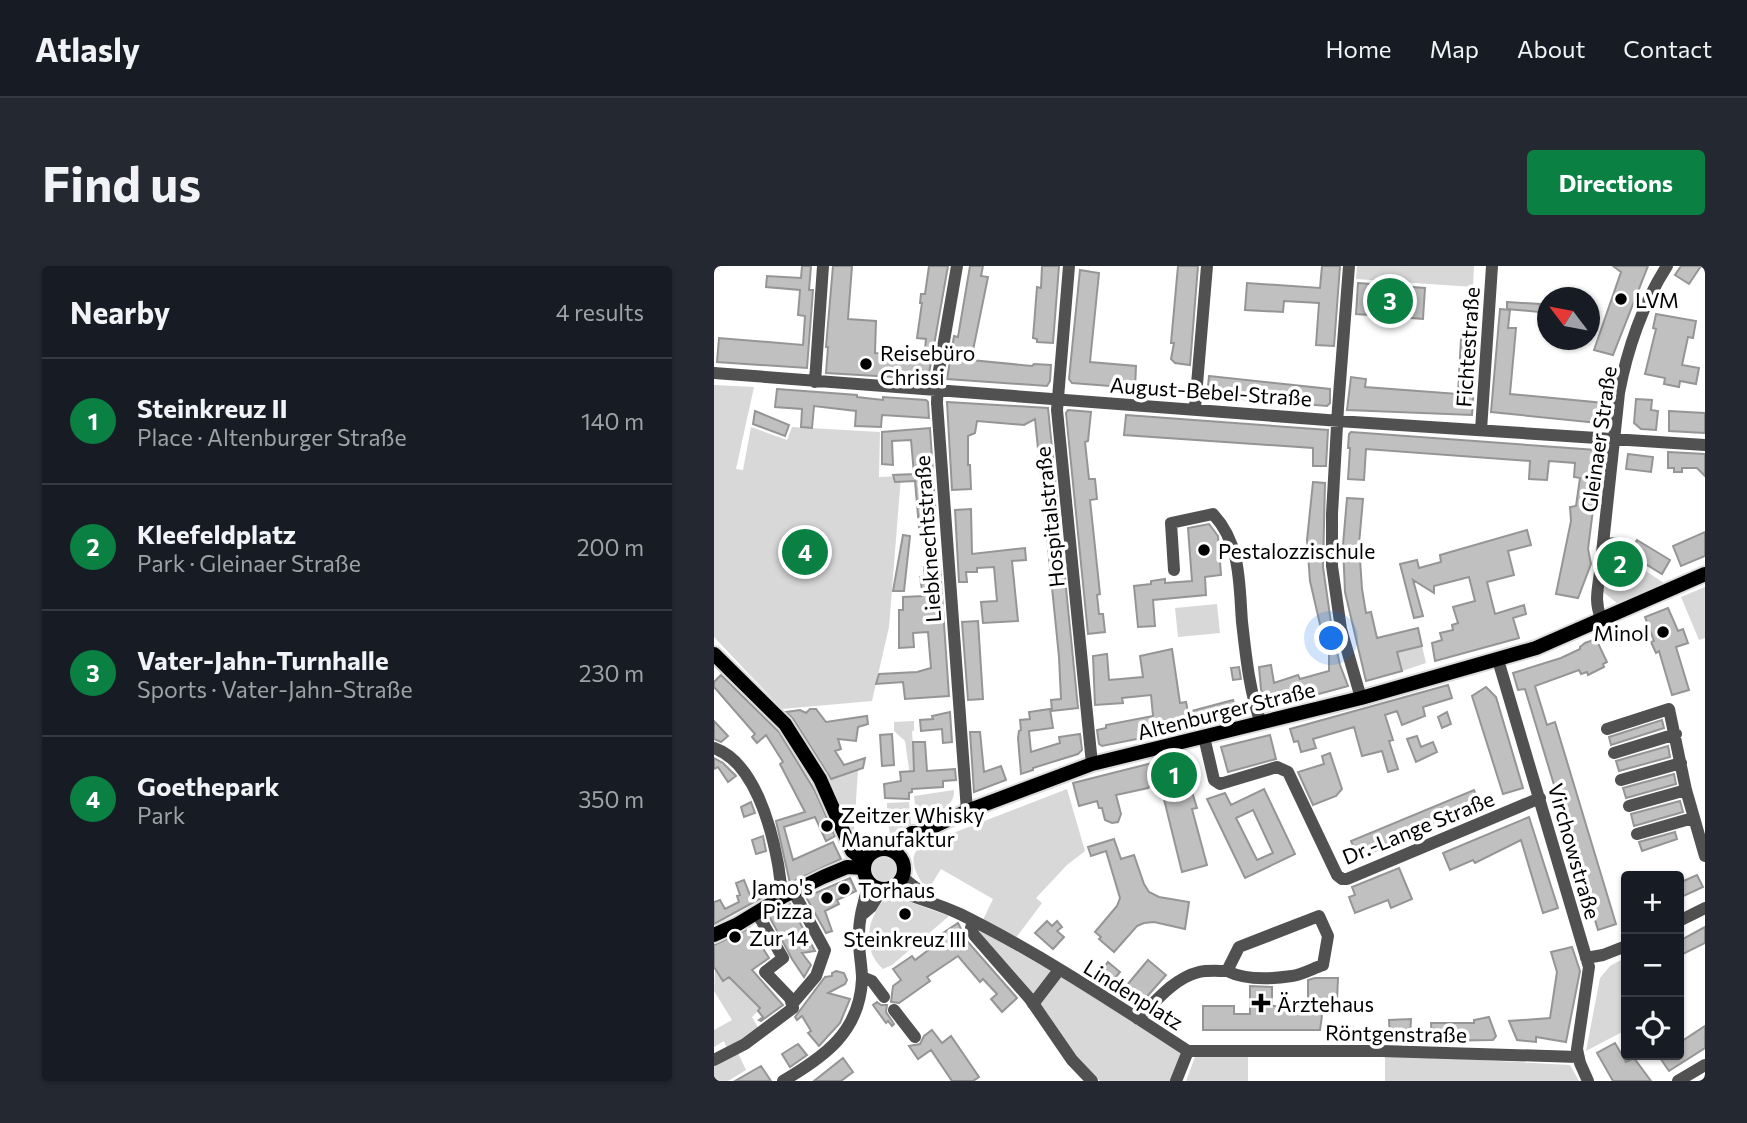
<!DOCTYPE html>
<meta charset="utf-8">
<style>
:root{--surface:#171b24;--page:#242831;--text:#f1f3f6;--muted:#9ea1a6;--line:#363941;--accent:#0b8043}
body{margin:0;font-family:Commissioner,sans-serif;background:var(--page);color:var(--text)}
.controls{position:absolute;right:21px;bottom:21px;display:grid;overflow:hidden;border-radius:7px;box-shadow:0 2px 5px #0004}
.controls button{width:63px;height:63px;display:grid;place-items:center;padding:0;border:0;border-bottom:2px solid var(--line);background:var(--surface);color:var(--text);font:35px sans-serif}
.compass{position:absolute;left:823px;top:21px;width:63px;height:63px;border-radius:50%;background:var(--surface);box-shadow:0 2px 5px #0004;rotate:302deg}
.you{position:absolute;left:618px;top:373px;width:24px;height:24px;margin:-18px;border:5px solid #fff;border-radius:50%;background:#1a73e8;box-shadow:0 0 0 10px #1a73e833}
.badge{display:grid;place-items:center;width:46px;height:46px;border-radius:50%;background:var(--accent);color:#fff;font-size:23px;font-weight:700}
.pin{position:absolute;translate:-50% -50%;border:4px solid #fff;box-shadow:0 2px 7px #0006}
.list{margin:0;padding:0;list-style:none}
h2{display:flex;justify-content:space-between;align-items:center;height:91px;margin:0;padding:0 28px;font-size:30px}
h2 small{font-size:23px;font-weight:400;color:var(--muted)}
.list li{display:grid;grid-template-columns:46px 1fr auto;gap:21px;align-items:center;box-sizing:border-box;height:126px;padding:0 28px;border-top:2px solid var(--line)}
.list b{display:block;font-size:26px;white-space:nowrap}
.list p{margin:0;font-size:23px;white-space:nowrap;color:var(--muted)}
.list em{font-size:23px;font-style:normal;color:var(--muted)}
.icon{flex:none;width:38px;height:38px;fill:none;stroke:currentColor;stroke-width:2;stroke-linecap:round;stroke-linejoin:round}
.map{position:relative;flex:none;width:991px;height:815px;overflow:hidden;border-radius:7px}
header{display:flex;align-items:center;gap:42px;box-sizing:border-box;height:98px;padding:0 35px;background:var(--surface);border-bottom:2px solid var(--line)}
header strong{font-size:33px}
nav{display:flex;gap:38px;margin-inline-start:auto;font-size:24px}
.intro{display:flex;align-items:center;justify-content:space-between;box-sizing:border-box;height:168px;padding:0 42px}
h1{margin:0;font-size:49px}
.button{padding:18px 32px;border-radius:7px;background:var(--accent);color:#fff;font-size:24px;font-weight:700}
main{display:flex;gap:42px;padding:0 42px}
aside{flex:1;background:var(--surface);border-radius:7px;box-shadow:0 2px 5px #0004}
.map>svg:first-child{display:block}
.green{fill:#d8d8d8}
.building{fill:#c0c0c0;stroke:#959595;stroke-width:2;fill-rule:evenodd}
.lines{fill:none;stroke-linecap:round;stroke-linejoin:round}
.major-casing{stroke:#dbdbdb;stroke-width:18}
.minor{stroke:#515151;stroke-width:12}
.major{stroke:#000;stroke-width:14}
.poi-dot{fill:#000;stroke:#fff;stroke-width:2.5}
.labels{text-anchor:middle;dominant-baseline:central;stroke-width:7;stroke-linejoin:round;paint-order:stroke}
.poi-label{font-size:21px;fill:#000;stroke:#fff;text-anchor:start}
.street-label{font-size:21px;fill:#000;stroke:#fff}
</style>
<header>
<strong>Atlasly</strong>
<nav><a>Home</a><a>Map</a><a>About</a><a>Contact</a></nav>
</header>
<div class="intro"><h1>Find us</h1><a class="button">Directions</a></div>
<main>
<aside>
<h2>Nearby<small>4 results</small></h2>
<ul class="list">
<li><span class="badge">1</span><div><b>Steinkreuz II</b><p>Place · Altenburger Straße</p></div><em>140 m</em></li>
<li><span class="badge">2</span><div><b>Kleefeldplatz</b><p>Park · Gleinaer Straße</p></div><em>200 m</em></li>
<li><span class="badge">3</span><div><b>Vater-Jahn-Turnhalle</b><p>Sports · Vater-Jahn-Straße</p></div><em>230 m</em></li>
<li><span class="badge">4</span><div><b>Goethepark</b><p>Park</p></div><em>350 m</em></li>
</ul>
</aside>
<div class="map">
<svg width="991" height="815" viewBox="0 0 991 815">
<rect width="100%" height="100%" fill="#fff"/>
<path class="green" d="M643 0H760L759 21 642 13Z
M0 119 40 121 22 203 29 204 37 161 73 174 78 161 166 166 165 211 187 210 175 361 158 435 68 443 0 371Z
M893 280 950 317 903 337 888 325Z
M991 321V372L985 374 967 331Z
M503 338 506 367 464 371 461 342Z
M708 380 712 397 688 405 683 386Z
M200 455V465H198L201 510H196L191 475 180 465V456Z
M144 504 140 565 133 558 114 514Z
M353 523 371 585 353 599 322 632 328 637 301 673 268 656 279 633 227 603 214 624C205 614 191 593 206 581 210 578 218 576 223 574L225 578 236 573 234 569Z
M240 524C241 544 218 547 203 555L200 530Z
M195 536 197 558 176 569 174 553 178 552 177 544H173V537Z
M155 602a14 14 0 1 1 28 0a14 14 0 1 1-28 0Z
M179 630 235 650 178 699 169 703C146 682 154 651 172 631Z
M262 662 339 706 319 733Z
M909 693 912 700V764L872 785 886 712 896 700Z
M1 703 9 715 16 712 47 742 38 751 45 763 13 783 10 775 0 781V764L18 754 0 725Z
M345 709 467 787 457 815H386L363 791 322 739Z
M24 787 32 804 14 815H0V800Z
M534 789V815H472L481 791Z
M671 789 856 799 865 815H671Z"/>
<path class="building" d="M88 0H97L95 24H99L93 102 3 96 5 72 89 79 91 50 84 49 86 24 52 21 53 10 87 12Z
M119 0H138L134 53 162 55 161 87 210 91 212 73 203 72 208 37H206L207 28H211L215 0H234L214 113 112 107 114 81H112Z
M256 0H269L267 10 274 11 257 94 318 100 320 98 337 99 336 115 333 120 233 113 240 70 244 71Z
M328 0H345L339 77 323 76V73L319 72 323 21 327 22Z
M464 0H484L476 99 461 97 457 93 460 77H457Z
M608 0H626L620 80 602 79 605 37 570 35 569 46 531 44 533 17 606 22Z
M899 0H934L899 89 880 84 907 6Z
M967 0H987L975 18 961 9Z
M366 4 385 7 376 96 422 100 421 122 358 117 355 113Z
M644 17 711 22 709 53 642 48Z
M793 36 826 38 825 46 793 43Z
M786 43 796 44 794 62H802L796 128 890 137 888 152 884 157 777 146Z
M942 48 982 55 979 72 974 71 968 99 985 102 982 118 966 115 965 121 950 118 951 112 931 108 942 63 939 62Z
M747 73 761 74 758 119H760L758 149 633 144 637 111 652 113 651 121 744 128Z
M495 110 616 123V137L613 140 493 130Z
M63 123 143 129V131L169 134V131L212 134 214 136 215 152 168 149 167 161 141 160 142 145 100 140 98 162 87 161 88 143 61 141Z
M922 133 938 134 937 144 944 145 942 164 927 163 920 157Z
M233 136 334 142 364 442 338 445 337 434 347 433 345 391 321 153 310 159 263 155 261 167 254 170V199H256L257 223 238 224Z
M354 144 377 146 374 175 371 176 375 213H381L383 233 376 234 386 328 383 329 385 348H389L391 366 374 368 352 147Z
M41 145 75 159 71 170 39 158Z
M955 145 991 147V167L955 165Z
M412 149 614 164 612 200H599V182L410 169Z
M216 162 222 253 205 261 201 215 181 216 179 209 200 208 197 174 178 175 179 199 168 198V166Z
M637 166 882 184 878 219 880 220V236L874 283 877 298 864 332 842 328 857 255 856 241 862 240 866 212 860 211 861 197 835 195 833 214 815 213 816 195 652 183 650 214 634 213 636 182H634L635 168Z
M954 186 991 188V210L983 202H968V206H960V202H954Z
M914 188 939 191 937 206 912 203Z
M599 216 611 217 609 301 618 364 626 399 634 420 553 442 547 423 545 401 557 399 560 417 584 409 586 413 615 405V379L611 380 596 315 593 274Z
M633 232 649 233 645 278 648 323 652 347 657 346 663 372 704 362 708 380 683 386 688 405 652 415 631 326 629 279Z
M257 243 258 288 311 282 312 294 298 295 304 355 269 357 267 336 283 335 280 301 263 302V306H252L253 316H245L241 244Z
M495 258 504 270 507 309 491 311 492 329 439 334 441 360 424 361 420 320 437 318V315L451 313V317L478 315 474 262Z
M813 264 817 279 794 285 800 309 773 316 781 348 810 339 812 348 799 352 805 372 721 395 718 377 728 374 726 367 739 364 738 359 744 357 739 341 761 335 755 311 720 320V327L699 314 709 350 700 352 686 298 703 294 705 302 727 296 726 289Z
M991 266V290L967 300 959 280Z
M189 269 196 270 190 325H179Z
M923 274 956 294 948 308 915 288Z
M226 300 235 430 191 433 189 416 162 418 165 408 203 406 217 402 214 366 199 367 200 381 185 382V344H189V331L209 330 206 311 211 310 210 301Z
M954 342 964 365 969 363 974 377 962 381 975 424 958 429 945 385 942 387 937 376 940 375 931 351Z
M264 355 269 433 254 434 248 356Z
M882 373 893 396 889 398 890 401 874 409 873 406 867 408 865 404 821 420 833 459 841 456 902 658 884 664 811 423 804 424 799 407 847 392 866 383V381L871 377Z
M458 383 466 437 472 436 474 446 519 434 524 451 498 458 388 480 385 478 383 464 392 462V459L439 450 437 429 408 432 409 437 381 439 379 390 393 388 395 414 429 411 426 390Z
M525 401 527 413 519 414 517 402Z
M7 409 65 466 101 525 121 570 112 575 101 551 70 561 79 594 119 576 127 593 76 617 62 555 91 546 66 498 69 496 52 469 43 477 38 471 41 468 0 421V416Z
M734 419 738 432 709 441 711 450 688 459 683 445 671 449 679 474 675 475 684 503 674 506 668 485 648 490 640 461 599 473 602 482 587 486 584 475 580 476 576 463Z
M772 421 782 431 809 522 789 528 758 430Z
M96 443H102L112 456 153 450 154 458 144 461 142 475 124 473 127 483 121 485 130 499 151 492 149 502 117 513 79 453 72 446 86 444 92 447Z
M336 443 339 462 315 465 317 486 346 477 345 471 366 468 368 484 364 488 319 502V504L307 508 304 472 305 465 307 464 306 454 316 453 315 446Z
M236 446 238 476 229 477 228 463 207 465 206 454 219 453 218 450Z
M733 446 737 458 728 462 724 451Z
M948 454 950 462 897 479 895 471Z
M0 455 14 470 7 476 0 473Z
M256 466H266L270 506 287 500 292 514 260 526Z
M178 468 180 499 168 500 166 469Z
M556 469 562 493 514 506 507 481Z
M703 470 707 481 719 476 723 486 702 496 693 473Z
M199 476H211L213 505 241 503 242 514 229 515V521L198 523V526L195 527V533L171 532 170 518 187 515 186 506 200 505Z
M954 480 956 491 905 505 902 495Z
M616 487 628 523 622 530 599 539 584 506 610 498 608 490Z
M0 492 9 497 22 510 14 516 4 501 0 503Z
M450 494 456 515 473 510 483 542 478 543 493 599 468 606 444 509 434 522 402 529 407 548 404 556 398 557 391 554 388 542H385L383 535 365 540 359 517Z
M960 508 962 518 912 532 909 522Z
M550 523 581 588 531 612 493 533 511 527 517 539ZM539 544 559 587 543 594 522 552Z
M760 524 764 534 777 528 780 535 644 592 637 575Z
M966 535 969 546 920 560 917 548Z
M37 536 41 547 30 551 27 541Z
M815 551 844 642 829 647 807 574 761 597 759 594 736 604 729 587Z
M961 566 963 573 928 585 925 576Z
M49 570 52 585 42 588 38 574Z
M400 573 407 593 420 589 430 618 435 626 445 631 475 636 471 663 440 656 430 657 423 660 400 686 385 673 387 671 381 666 403 640 406 632 392 585 377 590 374 581Z
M685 602 698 633 677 642 674 634 641 647 635 631 641 629 638 621Z
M983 609 989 621 965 632V617Z
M136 612 142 625 123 634 125 638 111 645 118 665 112 667 92 631Z
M30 614 36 629 45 624 53 629 0 658V636L6 634 11 643 25 636 23 630 26 629 22 617Z
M76 638 101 685 88 687 97 699 90 711 78 693 55 650Z
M333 655 338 660 343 655 348 661 343 665 350 671 339 683 321 667Z
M244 657 253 675 303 732 288 746 277 733 283 728 269 713 266 716 244 690 213 711 216 715 185 737 177 736 179 720 187 714 179 703 198 690 201 694 229 673 226 669Z
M991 661V677L965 690V675Z
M36 662 55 692 38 704 69 739 47 755 45 754 49 751 44 745 46 742 15 711 9 715 0 701V679Z
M858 681 866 705 852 776 822 771V776L803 774 795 755 836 752 843 706 837 686Z
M434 694 452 709 430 734 413 719Z
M394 696 406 706 400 713 388 704Z
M122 705 130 707 133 714 131 718 114 727 136 733 126 757 105 780 94 767 97 765 88 750 83 754 81 751 111 711 118 710V707Z
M601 712H624L623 735H610L606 764H489V740H520V748H536V720L558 721V740H594V714Z
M163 736 167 739H173L172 746 180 758 178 760 174 755 172 757 159 739Z
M775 751 782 770 779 774 718 775 717 757H760V754Z
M697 753 696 772 676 771 675 754Z
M991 760V782L955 805 944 789H965V777Z
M218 764 228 777 237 770 265 811 259 815H238L217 784 204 793 195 780 206 778 210 770Z
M901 777 912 796 920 792 937 815H899L883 787Z
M84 778 93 789 76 801 68 788Z
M129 792 139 806 127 815H100Z
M47 800 57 815H21Z"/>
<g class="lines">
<g class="major-casing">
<path id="major" d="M0 388 71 458 106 513 138 585 151 595
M150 603a20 20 0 1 1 40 0a20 20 0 1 1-40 0Z
M173 583 198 567H206L253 545 378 498 647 432 822 382 991 308
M0 669 24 658 70 630 109 611 133 601 150 602"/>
</g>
<path class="minor" d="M243 0 224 110 223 137 253 545
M355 0 343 144 378 498
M635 0 624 142 618 248V300L627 363 647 432
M0 107 639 156 991 179
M101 116 109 0
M481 142 493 0
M767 164 778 0
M889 277 908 278
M460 304 457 257 499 248C527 278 525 317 528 356 532 390 535 424 547 457
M887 352C880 335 884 324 886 306L905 127C913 84 929 37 953 0
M784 394 875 701 863 783 866 797 874 815
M893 463 955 443 972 524 991 590
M490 471 500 514 506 518 563 501 574 506 623 609 628 613H633L826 532
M0 482C40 496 57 560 64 598 66 609 66 619 70 630
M900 487 962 468
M907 514 967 497
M915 540 972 524
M923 568 979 552
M188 611 207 626 210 632
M177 622C200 632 223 637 246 648 325 687 400 737 474 785
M149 648 157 641 168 623
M605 650 614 670 609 699C600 702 587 709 578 710 558 713 531 714 513 705L525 681Z
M259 655 257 662 260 669 316 733 358 794 378 815
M965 655 991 642
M872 692 889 689 912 680
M148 711 158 715 170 731
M79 737 102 710 111 684 79 625
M319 738 345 704
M180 744 201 771
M424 753C441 736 460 712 485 706 494 704 504 705 513 705
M474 785H668L864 791
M0 794 31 778 79 742 76 732 51 706 69 692 43 647
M69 815C110 791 146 766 148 713 148 700 145 688 145 675 144 657 149 634 156 617
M462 815 474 785
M964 815 991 799"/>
<use href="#major" class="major"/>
</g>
<g class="poi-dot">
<circle cx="907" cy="33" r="7"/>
<circle cx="152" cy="98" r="7"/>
<circle cx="490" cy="284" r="7"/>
<circle cx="949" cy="366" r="7"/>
<circle cx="113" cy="560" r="7"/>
<circle cx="130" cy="623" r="7"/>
<circle cx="113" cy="632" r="7"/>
<circle cx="191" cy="648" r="7"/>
<circle cx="21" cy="671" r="7"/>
<path d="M543.5 726.5h7v7h7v7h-7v7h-7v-7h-7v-7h7z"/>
</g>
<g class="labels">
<g class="poi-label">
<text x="921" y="33">LVM</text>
<text x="166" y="86">Reisebüro<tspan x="166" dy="24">Chrissi</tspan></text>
<text x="504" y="284">Pestalozzischule</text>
<text x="935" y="366" text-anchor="end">Minol</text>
<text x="127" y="548">Zeitzer Whisky<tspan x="127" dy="24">Manufaktur</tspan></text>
<text x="99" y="620" text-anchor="end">Jamo's<tspan x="99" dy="24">Pizza</tspan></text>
<text x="144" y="623">Torhaus</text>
<text x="35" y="671">Zur 14</text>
<text x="191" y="672" text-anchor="middle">Steinkreuz III</text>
<text x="563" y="737">Ärztehaus</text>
</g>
<g class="street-label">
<text transform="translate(753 81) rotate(-86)">Fichtestraße</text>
<text transform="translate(497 125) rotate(4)">August-Bebel-Straße</text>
<text transform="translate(884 173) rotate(-82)">Gleinaer Straße</text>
<text transform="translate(335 251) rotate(-96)">Hospitalstraße</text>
<text transform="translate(213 273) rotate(-94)">Liebknechtstraße</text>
<text transform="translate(512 444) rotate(-14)">Altenburger Straße</text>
<text transform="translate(704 561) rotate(-22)">Dr.-Lange Straße</text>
<text transform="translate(861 585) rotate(74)">Virchowstraße</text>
<text transform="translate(420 728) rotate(32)">Lindenplatz</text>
<text transform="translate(682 767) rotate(1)">Röntgenstraße</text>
</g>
</g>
</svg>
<div class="controls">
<button>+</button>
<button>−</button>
<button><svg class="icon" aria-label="locate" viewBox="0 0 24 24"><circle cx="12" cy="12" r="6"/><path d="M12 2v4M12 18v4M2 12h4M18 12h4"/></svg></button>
</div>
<svg class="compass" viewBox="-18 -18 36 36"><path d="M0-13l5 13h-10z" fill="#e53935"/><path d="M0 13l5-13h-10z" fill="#9ea1a6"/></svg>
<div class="you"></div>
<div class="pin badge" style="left:460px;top:509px">1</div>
<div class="pin badge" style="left:906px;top:298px">2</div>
<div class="pin badge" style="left:676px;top:35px">3</div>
<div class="pin badge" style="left:91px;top:286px">4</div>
</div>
</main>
